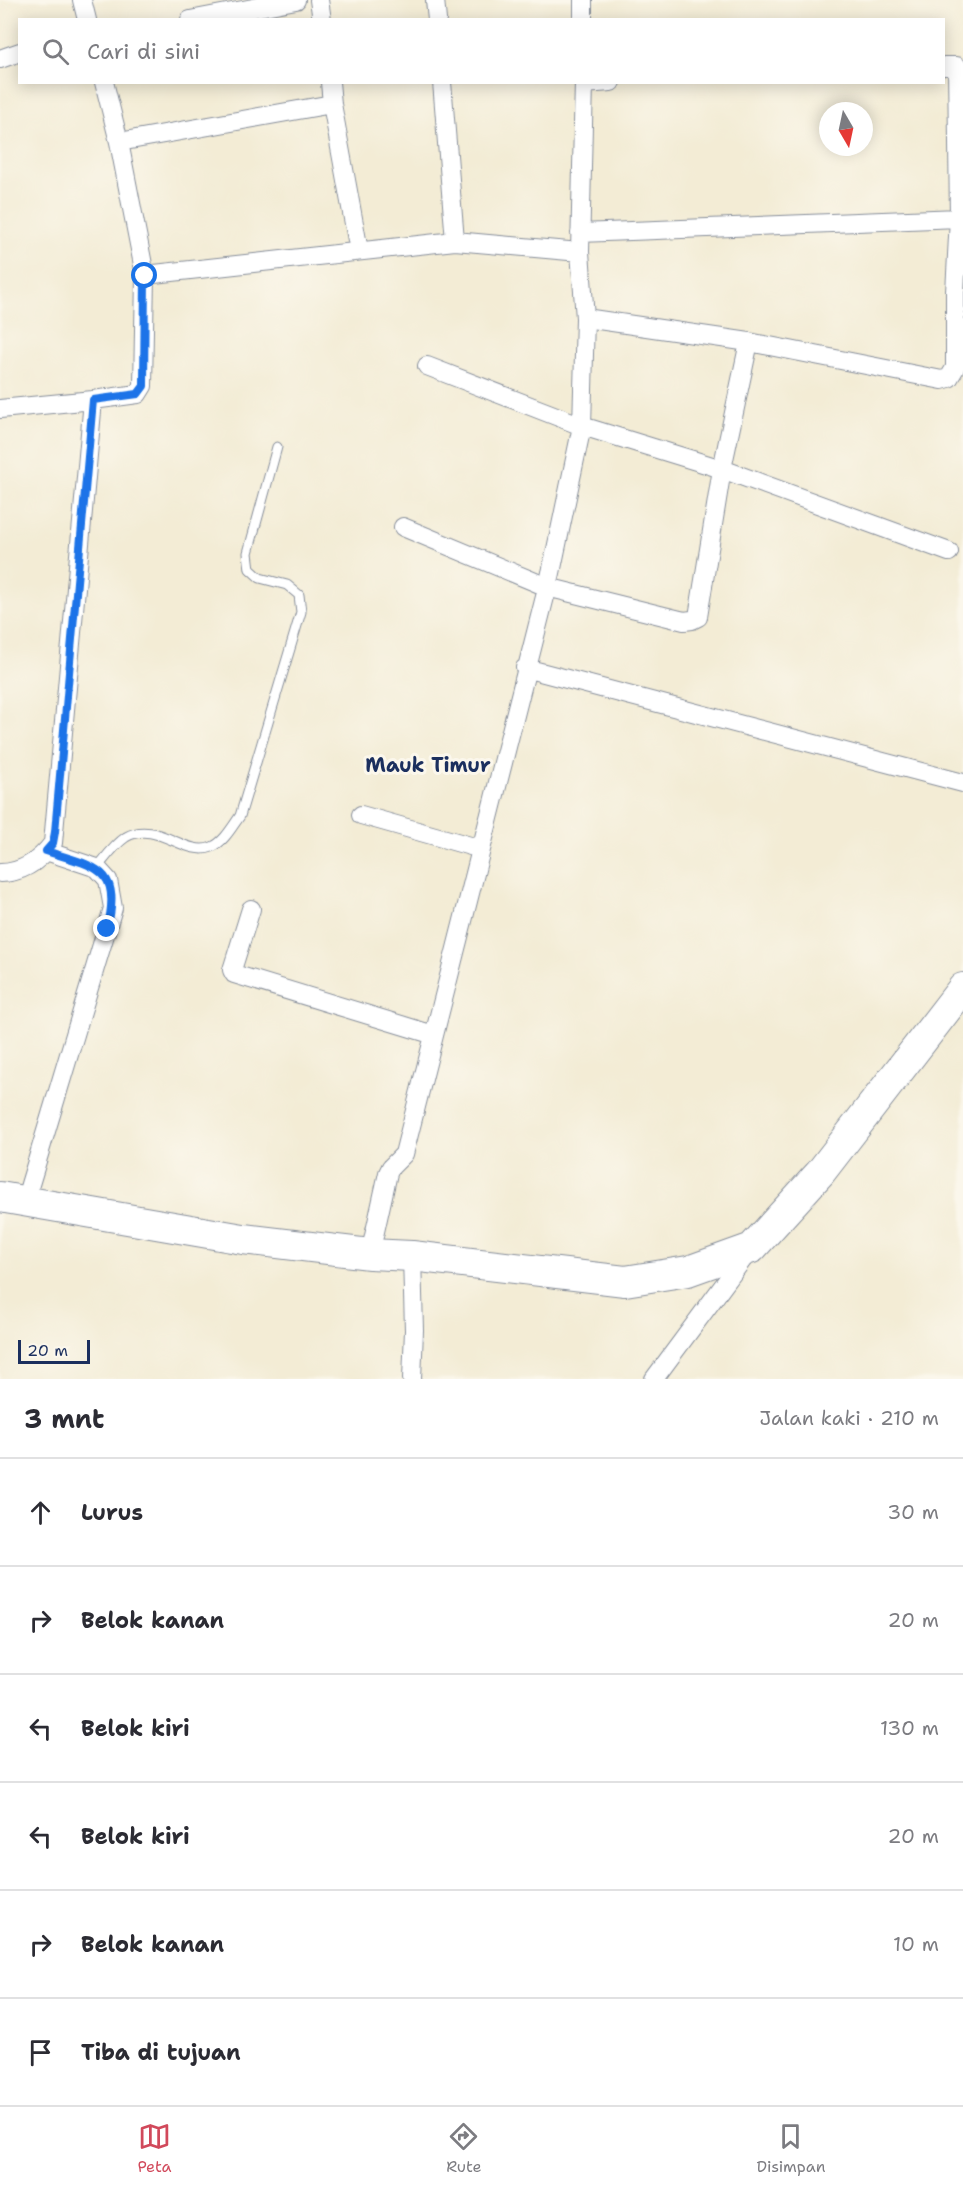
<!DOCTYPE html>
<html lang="id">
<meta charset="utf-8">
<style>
:root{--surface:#fff;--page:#f7f7f7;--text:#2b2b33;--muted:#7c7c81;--line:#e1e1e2;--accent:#d1495b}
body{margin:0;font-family:"Shantell Sans",sans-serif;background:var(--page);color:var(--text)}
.compass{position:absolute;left:819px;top:102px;width:54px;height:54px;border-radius:50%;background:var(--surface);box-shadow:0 3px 15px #0003;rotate:171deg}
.scale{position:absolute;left:18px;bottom:15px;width:72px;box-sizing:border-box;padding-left:6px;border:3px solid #1b2f5e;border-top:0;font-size:16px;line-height:21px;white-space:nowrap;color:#1b2f5e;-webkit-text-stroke:4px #fbf7ec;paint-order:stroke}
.stop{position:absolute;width:18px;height:18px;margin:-14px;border:4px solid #1a73e8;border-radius:50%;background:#fff}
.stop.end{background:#1a73e8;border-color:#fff;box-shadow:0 2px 6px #0008}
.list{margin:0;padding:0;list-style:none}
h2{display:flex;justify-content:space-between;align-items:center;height:78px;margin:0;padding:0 24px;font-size:26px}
h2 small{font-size:20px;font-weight:400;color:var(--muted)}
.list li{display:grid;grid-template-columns:39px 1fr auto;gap:18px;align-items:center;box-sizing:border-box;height:108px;padding:0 24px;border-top:2px solid var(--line)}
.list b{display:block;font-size:22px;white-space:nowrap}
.list em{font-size:20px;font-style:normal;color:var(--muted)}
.icon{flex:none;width:33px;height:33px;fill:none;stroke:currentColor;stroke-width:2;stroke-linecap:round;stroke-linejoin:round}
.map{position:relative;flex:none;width:963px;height:1379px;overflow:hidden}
.search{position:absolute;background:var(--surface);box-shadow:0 3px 15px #0003;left:18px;right:18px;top:18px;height:66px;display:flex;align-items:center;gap:15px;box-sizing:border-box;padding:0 21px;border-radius:0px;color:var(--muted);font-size:22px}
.sheet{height:726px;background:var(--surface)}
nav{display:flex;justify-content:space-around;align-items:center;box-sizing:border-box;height:84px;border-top:2px solid var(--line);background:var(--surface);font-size:16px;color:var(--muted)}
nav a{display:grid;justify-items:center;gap:3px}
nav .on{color:var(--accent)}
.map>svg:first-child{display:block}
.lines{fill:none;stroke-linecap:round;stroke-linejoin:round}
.lane-casing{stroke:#878e9a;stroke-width:11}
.street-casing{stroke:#878e9a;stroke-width:20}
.primary-casing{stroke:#878e9a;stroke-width:32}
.lane{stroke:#fff;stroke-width:9}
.street{stroke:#fff;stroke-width:18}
.primary{stroke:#fff;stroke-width:30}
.route{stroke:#1a73e8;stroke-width:8}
.labels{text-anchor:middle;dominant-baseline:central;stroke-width:6;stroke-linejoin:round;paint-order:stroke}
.quarter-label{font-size:20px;font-weight:bold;fill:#1b2f5e;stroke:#fbf7ec}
</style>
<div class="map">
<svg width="963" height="1379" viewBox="0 0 963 1379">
<rect width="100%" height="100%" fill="#fbf7ec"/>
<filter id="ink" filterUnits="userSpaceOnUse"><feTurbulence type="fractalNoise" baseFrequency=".0167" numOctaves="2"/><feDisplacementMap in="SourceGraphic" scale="12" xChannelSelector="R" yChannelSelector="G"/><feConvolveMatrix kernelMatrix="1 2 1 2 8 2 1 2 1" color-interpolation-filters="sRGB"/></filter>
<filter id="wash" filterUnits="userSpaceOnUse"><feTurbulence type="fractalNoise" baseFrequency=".008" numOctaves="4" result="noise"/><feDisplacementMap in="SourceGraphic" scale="24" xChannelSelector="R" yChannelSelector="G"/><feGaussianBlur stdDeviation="1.35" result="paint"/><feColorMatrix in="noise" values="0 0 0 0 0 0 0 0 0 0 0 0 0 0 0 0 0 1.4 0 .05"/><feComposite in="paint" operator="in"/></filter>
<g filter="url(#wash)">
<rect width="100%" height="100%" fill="#f3ecd5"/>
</g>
<g filter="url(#ink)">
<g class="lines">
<g class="lane-casing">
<path id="lane" d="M97 868C106 857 114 845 126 837 156 819 186 858 212 847 224 842 232 827 240 816L301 612 299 595 287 585 260 578 250 569 248 553 277 447"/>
</g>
<g class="street-casing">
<path id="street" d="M82 0 87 20
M319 0 322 20
M435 0 437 20
M583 0V20
M190 20 296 0
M0 59 20 52
M944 66H957L959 218H963
M104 82 119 142 145 275
M330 82 332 104
M442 82 455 241
M584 84 611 82
M119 142 332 104 359 251
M580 233 959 218 955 292V368L949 378 942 380 749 342 585 318
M427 366 582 426 722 469 949 552
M0 409 93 400 138 394 143 386 145 275 455 241 580 252
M403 527 547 587 684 621 692 620 698 617 722 469 749 342
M525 668 963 783
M361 815 481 849
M0 873C23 873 40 860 53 843L93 400
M251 909 232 970 234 974 434 1035
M25 1201 113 908 108 880 97 868 46 851
M370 1254 388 1173 391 1167 404 1154 551 573 582 426 585 318 580 252 584 82
M412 1256 414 1330 412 1379
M654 1379 749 1251"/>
</g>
<g class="primary-casing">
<path id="primary" d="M0 1197 243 1239 370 1254 412 1256 625 1281 688 1271 752 1248 820 1173 963 988"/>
</g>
<use href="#lane" class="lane"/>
<use href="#street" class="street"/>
<use href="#primary" class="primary"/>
</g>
</g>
<g class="lines" filter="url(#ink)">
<path class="route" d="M107 929C123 867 95 867 46 851L53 843 55 832 93 400 138 394 144 386 145 276"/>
</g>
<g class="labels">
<g class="quarter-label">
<text x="428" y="765">Mauk Timur</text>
</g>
</g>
</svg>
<svg class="compass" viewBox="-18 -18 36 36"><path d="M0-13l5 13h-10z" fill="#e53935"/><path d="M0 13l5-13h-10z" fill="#7c7c81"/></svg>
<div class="scale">20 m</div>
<div class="stop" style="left:145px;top:276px"></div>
<div class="stop end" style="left:107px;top:929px"></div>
<div class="search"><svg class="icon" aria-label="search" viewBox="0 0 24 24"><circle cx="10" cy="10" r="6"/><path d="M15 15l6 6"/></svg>Cari di sini</div>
</div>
<section class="sheet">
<h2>3 mnt<small>Jalan kaki · 210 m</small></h2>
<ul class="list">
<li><svg class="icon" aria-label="ahead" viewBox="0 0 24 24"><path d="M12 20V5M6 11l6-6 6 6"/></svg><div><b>Lurus</b></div><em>30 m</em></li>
<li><svg class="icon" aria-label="right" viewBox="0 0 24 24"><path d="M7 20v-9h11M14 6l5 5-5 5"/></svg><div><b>Belok kanan</b></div><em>20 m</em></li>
<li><svg class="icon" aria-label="left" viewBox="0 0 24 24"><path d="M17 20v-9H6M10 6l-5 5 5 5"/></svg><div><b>Belok kiri</b></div><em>130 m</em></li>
<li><svg class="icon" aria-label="left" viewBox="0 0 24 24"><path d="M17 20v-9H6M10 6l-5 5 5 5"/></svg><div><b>Belok kiri</b></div><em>20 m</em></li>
<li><svg class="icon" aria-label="right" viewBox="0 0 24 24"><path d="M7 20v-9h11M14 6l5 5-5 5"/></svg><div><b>Belok kanan</b></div><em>10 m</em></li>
<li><svg class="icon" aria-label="arrive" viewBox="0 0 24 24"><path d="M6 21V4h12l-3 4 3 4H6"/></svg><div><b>Tiba di tujuan</b></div></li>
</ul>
</section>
<nav>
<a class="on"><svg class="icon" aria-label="map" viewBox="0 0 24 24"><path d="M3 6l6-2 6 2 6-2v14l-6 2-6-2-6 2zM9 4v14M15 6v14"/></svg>Peta</a>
<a><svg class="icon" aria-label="directions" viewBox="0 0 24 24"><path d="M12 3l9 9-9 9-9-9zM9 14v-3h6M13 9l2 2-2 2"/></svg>Rute</a>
<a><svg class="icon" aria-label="saved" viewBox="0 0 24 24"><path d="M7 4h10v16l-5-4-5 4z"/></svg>Disimpan</a>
</nav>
